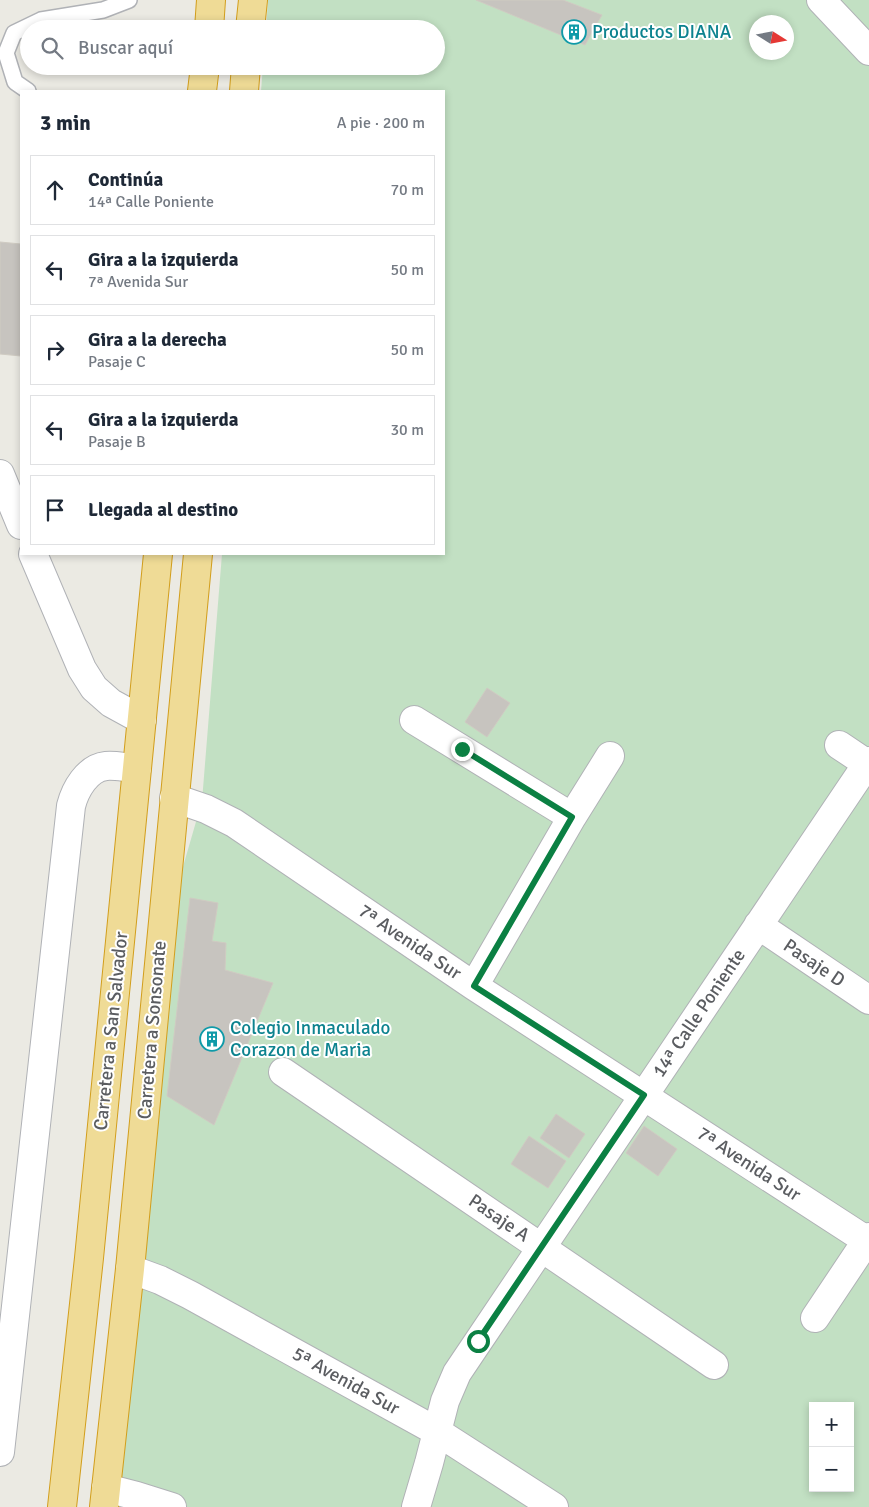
<!DOCTYPE html>
<html lang="es">
<meta charset="utf-8">
<style>
:root{--surface:#fff;--page:#f2f2f3;--text:#1f2937;--muted:#747a83;--line:#e0e1e3}
body{margin:0;font-family:Signika,sans-serif;background:var(--page);color:var(--text)}
.controls{position:absolute;right:15px;bottom:15px;display:grid;overflow:hidden;border-radius:0px;box-shadow:0 2px 8px #0003}
.controls button{width:45px;height:45px;display:grid;place-items:center;padding:0;border:0;border-bottom:1px solid var(--line);background:var(--surface);color:var(--text);font:25px sans-serif}
.compass{position:absolute;left:749px;top:15px;width:45px;height:45px;border-radius:50%;background:var(--surface);box-shadow:0 2px 8px #0003;rotate:101deg}
.stop{position:absolute;width:15px;height:15px;margin:-11px;border:4px solid #0b8043;border-radius:50%;background:#fff}
.stop.end{background:#0b8043;border-color:#fff;box-shadow:0 1px 5px #0008}
.list{margin:0;padding:0;list-style:none}
h2{display:flex;justify-content:space-between;align-items:center;height:65px;margin:0;padding:0 20px;font-size:21px}
h2 small{font-size:16px;font-weight:400;color:var(--muted)}
.list li{display:grid;grid-template-columns:32px 1fr auto;gap:15px;align-items:center;box-sizing:border-box;height:70px;margin:0 10px 10px;padding:0 10px;border:1px solid var(--line);border-radius:0px}
.list b{display:block;font-size:19px;white-space:nowrap}
.list p{margin:0;font-size:16px;white-space:nowrap;color:var(--muted)}
.list em{font-size:16px;font-style:normal;color:var(--muted)}
.icon{flex:none;width:28px;height:28px;fill:none;stroke:currentColor;stroke-width:2;stroke-linecap:round;stroke-linejoin:round}
.map{position:relative;flex:none;width:869px;height:1507px;overflow:hidden}
.search{position:absolute;background:var(--surface);box-shadow:0 2px 8px #0003;left:20px;top:20px;width:425px;height:55px;display:flex;align-items:center;gap:12px;box-sizing:border-box;padding:0 18px;border-radius:28px;color:var(--muted);font-size:19px}
.panel{position:absolute;background:var(--surface);box-shadow:0 2px 8px #0003;left:20px;top:90px;width:425px;height:465px;border-radius:0px}
.map>svg:first-child{display:block}
.green{fill:#c2e0c3;fill-rule:evenodd}
.building{fill:#c7c4bf;stroke:#cfcbc2}
.lines{fill:none;stroke-linecap:round;stroke-linejoin:round}
.lane-casing{stroke:#b0b2b6;stroke-width:18}
.street-casing{stroke:#b0b2b6;stroke-width:30}
.highway-casing{stroke:#d29e1c;stroke-width:30}
.lane{stroke:#fff;stroke-width:15}
.street{stroke:#fff;stroke-width:28}
.highway{stroke:#efdb96;stroke-width:28}
.route{stroke:#0b8043;stroke-width:6}
.labels{text-anchor:middle;dominant-baseline:central;stroke-width:4;stroke-linejoin:round;paint-order:stroke}
.culture-label{font-size:19px;fill:#0d838f;stroke:#fff;text-anchor:start}
.street-label{font-size:19px;fill:#5b5d61;stroke:#fff}
</style>
<div class="map">
<svg width="869" height="1507" viewBox="0 0 869 1507">
<rect width="100%" height="100%" fill="#ebeae3"/>
<path class="green" d="M268 0H869V1507H98L178 884 202 801 222 554H444V91H261L263 66H436V29H266ZM756 22H786V52H756ZM813 1406H850V1488H813Z"/>
<path class="building" d="M476 0H563L602 15 585 45Z
M0 242 21 244V356L0 354Z
M487 688 510 703 487 737 465 722Z
M190 898 218 903 212 941 226 943 225 970 273 983 214 1125 167 1096Z
M556 1114 585 1134 569 1158 540 1138Z
M644 1126 677 1149 658 1176 626 1153Z
M529 1136 566 1161 548 1188 511 1164Z"/>
<g class="lines">
<g class="lane-casing">
<path id="lane" d="M28 91 15 82 6 53 14 33 41 20 103 10 129 0"/>
</g>
<g class="street-casing">
<path id="street" d="M821 0 869 51
M0 474 21 525
M33 554 82 669 94 688 111 703 142 720
M414 720 572 817
M839 745 869 765
M174 798 206 809 234 823 474 986 869 1242
M758 925 869 1000
M474 986 572 817 610 756
M283 1072 714 1365
M130 1269 160 1280 190 1295 436 1431 554 1507
M815 1318 869 1237
M0 1452 71 806C75 790 87 768 106 766 116 765 127 768 137 768
M106 1488 137 1496 172 1507
M416 1507 429 1463 445 1401 457 1373 869 761"/>
</g>
<g class="highway-casing">
<path id="highway" d="M209 29 211 0
M250 29 253 0
M202 91 205 66
M244 91 246 66
M62 1507 89 1258 158 554
M104 1507 130 1269 198 554"/>
</g>
<use href="#lane" class="lane"/>
<use href="#street" class="street"/>
<use href="#highway" class="highway"/>
</g>
<g class="lines">
<path class="route" d="M462 749 572 817 474 986 644 1095 478 1341"/>
</g>
<defs>
<g id="building-ring" transform="scale(1.25)"><circle r="9.5" fill="#fff" stroke="#0f9aa8" stroke-width="1.5"/><path d="M-4-6H4V6H1V3H-1V6H-4ZM-2.5-4.3h1.7v1.8h-1.7ZM.8-4.3h1.7v1.8H.8ZM-2.5-1h1.7V.8h-1.7ZM.8-1h1.7V.8H.8Z" fill="#0f9aa8"/></g>
</defs>
<g fill-rule="evenodd">
<use href="#building-ring" x="574" y="32"/>
<use href="#building-ring" x="212" y="1039"/>
</g>
<g class="labels">
<g class="culture-label">
<text x="592" y="32">Productos DIANA</text>
<text x="230" y="1028">Colegio Inmaculado<tspan x="230" dy="22">Corazon de Maria</tspan></text>
</g>
<g class="street-label">
<text transform="translate(410 942) rotate(34)">7ª Avenida Sur</text>
<text transform="translate(814 963) rotate(34)">Pasaje D</text>
<text transform="translate(699 1013) rotate(-56)">14ª Calle Poniente</text>
<text transform="translate(152 1030) rotate(-85)">Carretera a Sonsonate</text>
<text transform="translate(111 1031) rotate(-84)">Carretera a San Salvador</text>
<text transform="translate(749 1164) rotate(33)">7ª Avenida Sur</text>
<text transform="translate(499 1218) rotate(34)">Pasaje A</text>
<text transform="translate(346 1381) rotate(29)">5ª Avenida Sur</text>
</g>
</g>
</svg>
<div class="controls">
<button>+</button>
<button>−</button>
</div>
<svg class="compass" viewBox="-18 -18 36 36"><path d="M0-13l5 13h-10z" fill="#e53935"/><path d="M0 13l5-13h-10z" fill="#747a83"/></svg>
<div class="stop" style="left:478px;top:1341px"></div>
<div class="stop end" style="left:462px;top:749px"></div>
<div class="search"><svg class="icon" aria-label="search" viewBox="0 0 24 24"><circle cx="10" cy="10" r="6"/><path d="M15 15l6 6"/></svg>Buscar aquí</div>
<section class="panel">
<h2>3 min<small>A pie · 200 m</small></h2>
<ul class="list">
<li><svg class="icon" aria-label="ahead" viewBox="0 0 24 24"><path d="M12 20V5M6 11l6-6 6 6"/></svg><div><b>Continúa</b><p>14ª Calle Poniente</p></div><em>70 m</em></li>
<li><svg class="icon" aria-label="left" viewBox="0 0 24 24"><path d="M17 20v-9H6M10 6l-5 5 5 5"/></svg><div><b>Gira a la izquierda</b><p>7ª Avenida Sur</p></div><em>50 m</em></li>
<li><svg class="icon" aria-label="right" viewBox="0 0 24 24"><path d="M7 20v-9h11M14 6l5 5-5 5"/></svg><div><b>Gira a la derecha</b><p>Pasaje C</p></div><em>50 m</em></li>
<li><svg class="icon" aria-label="left" viewBox="0 0 24 24"><path d="M17 20v-9H6M10 6l-5 5 5 5"/></svg><div><b>Gira a la izquierda</b><p>Pasaje B</p></div><em>30 m</em></li>
<li><svg class="icon" aria-label="arrive" viewBox="0 0 24 24"><path d="M6 21V4h12l-3 4 3 4H6"/></svg><div><b>Llegada al destino</b></div></li>
</ul>
</section>
</div>
